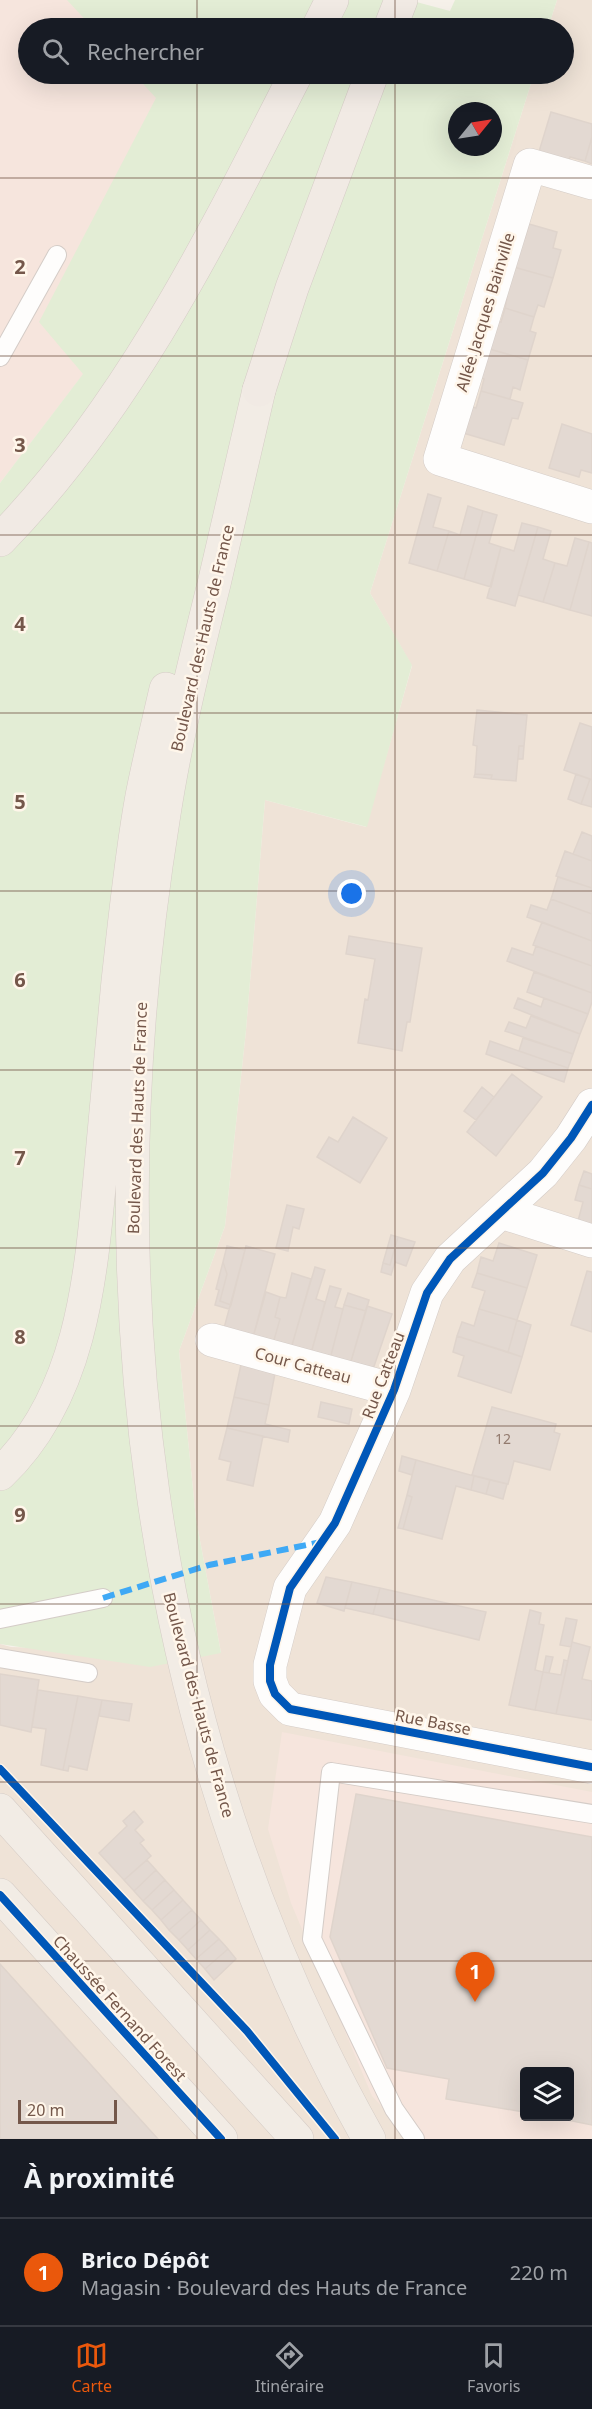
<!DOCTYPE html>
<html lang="fr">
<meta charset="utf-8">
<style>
:root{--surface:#171b24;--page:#20242c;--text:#f1f3f6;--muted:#9ea1a6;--line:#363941;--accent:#ea580c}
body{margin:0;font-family:"Noto Sans",sans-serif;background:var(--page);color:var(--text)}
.controls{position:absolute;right:18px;bottom:18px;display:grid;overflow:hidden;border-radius:6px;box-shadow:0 6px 24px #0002}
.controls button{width:54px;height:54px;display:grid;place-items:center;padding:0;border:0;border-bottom:2px solid var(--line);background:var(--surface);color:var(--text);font:30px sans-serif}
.compass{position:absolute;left:448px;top:102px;width:54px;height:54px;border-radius:50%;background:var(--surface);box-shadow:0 6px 24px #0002;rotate:60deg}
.scale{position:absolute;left:18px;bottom:15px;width:99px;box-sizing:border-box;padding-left:6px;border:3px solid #74574a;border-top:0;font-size:16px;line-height:21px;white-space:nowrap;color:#74574a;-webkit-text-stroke:4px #fff6ea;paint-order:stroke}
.you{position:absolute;left:352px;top:894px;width:21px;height:21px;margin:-15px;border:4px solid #fff;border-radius:50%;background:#1a73e8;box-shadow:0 0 0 9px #1a73e833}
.badge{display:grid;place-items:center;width:39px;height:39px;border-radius:50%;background:var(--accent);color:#fff;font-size:20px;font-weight:700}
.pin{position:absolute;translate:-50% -50px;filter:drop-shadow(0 2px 3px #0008)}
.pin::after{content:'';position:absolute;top:32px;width:21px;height:18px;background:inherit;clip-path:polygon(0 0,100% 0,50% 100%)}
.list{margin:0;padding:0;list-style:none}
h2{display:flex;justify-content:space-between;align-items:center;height:78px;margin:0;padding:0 24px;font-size:26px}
h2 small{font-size:20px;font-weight:400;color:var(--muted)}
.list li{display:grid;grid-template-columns:39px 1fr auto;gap:18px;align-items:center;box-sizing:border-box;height:108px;padding:0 24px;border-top:2px solid var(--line)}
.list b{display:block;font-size:22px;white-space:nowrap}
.list p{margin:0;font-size:20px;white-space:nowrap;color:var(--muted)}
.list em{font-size:20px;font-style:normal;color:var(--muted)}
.icon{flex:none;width:33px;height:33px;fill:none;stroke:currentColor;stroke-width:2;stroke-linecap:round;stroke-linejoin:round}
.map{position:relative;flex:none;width:592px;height:2139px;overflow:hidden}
.search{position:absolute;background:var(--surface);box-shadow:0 6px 24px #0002;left:18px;right:18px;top:18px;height:66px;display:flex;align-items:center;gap:15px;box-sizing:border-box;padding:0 21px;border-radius:33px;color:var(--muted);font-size:22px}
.sheet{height:186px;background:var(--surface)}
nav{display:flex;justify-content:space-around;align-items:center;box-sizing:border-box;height:84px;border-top:2px solid var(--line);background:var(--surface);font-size:16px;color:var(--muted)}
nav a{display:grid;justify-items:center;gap:3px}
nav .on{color:var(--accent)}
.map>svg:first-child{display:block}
.residential{fill:#efe3d7;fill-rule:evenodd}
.commercial{fill:#f6e5dd;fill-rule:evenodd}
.green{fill:#e3edd5;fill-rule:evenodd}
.building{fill:#e3d9d2;stroke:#dfd4cc;stroke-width:1.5}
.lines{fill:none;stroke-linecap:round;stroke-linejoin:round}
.service-casing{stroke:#d4ccc7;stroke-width:20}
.minor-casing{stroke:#d4ccc7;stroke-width:34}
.primary-casing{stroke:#d5ccc6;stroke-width:34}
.trunk-casing{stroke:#d5ccc6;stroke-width:34}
.service{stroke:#fefdfc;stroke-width:18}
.minor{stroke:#fefdfc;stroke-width:33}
.primary{stroke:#f2ece5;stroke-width:33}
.trunk{stroke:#f1eae4;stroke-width:33}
.quiet{stroke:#3fa9f5;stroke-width:6;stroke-dasharray:12 6;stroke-linecap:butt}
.cycleway-casing{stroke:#fff6ea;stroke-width:11}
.cycleway{stroke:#0057b8;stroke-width:8}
.grid{fill:none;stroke:#74574a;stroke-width:1.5;stroke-opacity:0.55}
.labels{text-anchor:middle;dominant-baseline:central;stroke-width:5;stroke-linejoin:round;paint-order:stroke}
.number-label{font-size:14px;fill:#927a6e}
.street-label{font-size:16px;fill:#74574a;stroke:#fff6ea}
.grid-label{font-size:20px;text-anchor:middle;font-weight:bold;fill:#74574a;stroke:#fff6ea;stroke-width:5;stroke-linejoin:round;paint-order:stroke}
</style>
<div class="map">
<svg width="592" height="2139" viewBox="0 0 592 2139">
<rect width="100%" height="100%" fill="#f6f1ea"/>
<path class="residential" d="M557 0H592V2139H0V1644L11 1647 221 1653 196 1519 179 1351 225 1226 246 1030 265 800 366 827 412 666 370 593 534 74H564V28H548ZM524 2072H570V2116H524Z"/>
<path class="commercial" d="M0 0H302L290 28H28V74H272L130 313 0 483Z
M282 1732 592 1792V2139H412L372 2096 291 1903 268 1829ZM524 2072H570V2116H524Z"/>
<path class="green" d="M67 0H409L450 11 455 0H557L548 28H93Z
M134 74H534L370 593 412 665 367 827 265 800 246 1030 225 1226 179 1351 196 1519 221 1653 150 1667 0 1644V483L83 374 39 322 156 98ZM457 111H493V147H457Z"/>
<path class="building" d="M551 112 592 124V137L585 161 570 157 569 164 538 155Z
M592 137V164L585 161Z
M529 224 557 232 553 248 561 250 553 278 510 266 519 236 525 238Z
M510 266 553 278 544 307 538 305 534 317 505 308 507 297 502 295Z
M505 308 534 317 530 331 536 333 528 360 486 348 494 320 501 322Z
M486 348 528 360 520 390 513 387 510 399 481 391 484 379 478 377Z
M481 391 523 403 518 419 512 418 504 445 463 433 470 406 476 408Z
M562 424 592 434V473L581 470 579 477 549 468Z
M428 494 441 498 433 527 449 531 437 571 409 563Z
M468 506 483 511 464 579 437 571 449 531 460 535Z
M483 511 497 515 489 543 501 547 491 587 464 579Z
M522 523 538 527 515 606 487 598 501 547 514 551Z
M538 527 551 531 543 559 555 563 543 602 518 595Z
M575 538 589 542 570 610 543 602 555 563 567 566Z
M589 542 592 543V616L570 610Z
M477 710 527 715 524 746H519L516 781 491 779 492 775 475 774 477 746 473 745Z
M580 723 592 727V780L564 770Z
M519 746H524L523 759H518Z
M475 774 492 775 491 779 474 777Z
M576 774 590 779 581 804 568 799Z
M590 779 592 780V807L581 804Z
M582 832 592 836V861L573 854Z
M565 851 592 861V888L556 876Z
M558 877 592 888V914L551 899Z
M551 899 592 914V941L527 917 531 905 547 910Z
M542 922 592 941V966L533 945Z
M349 936 422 948 410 1022H407L402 1051 358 1043 365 999 368 1000 375 959 346 954Z
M536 946 592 966V993L507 961 512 948 533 955Z
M534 972 592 993V1002L588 1014 527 992Z
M518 998 541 1007 544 998 588 1014 580 1034 514 1008Z
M531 1016 580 1034 573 1054 505 1031 509 1022 526 1028Z
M523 1038 573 1054 568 1068 519 1051Z
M490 1041 568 1068 564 1082 486 1054Z
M512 1074 542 1097 496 1156 467 1132Z
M482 1087 494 1097 476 1120 464 1111Z
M353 1117 387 1138 360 1183 317 1157 329 1137 338 1142Z
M584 1171 592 1174V1189L579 1185Z
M579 1185 592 1189V1226L578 1221 583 1202 575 1200Z
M287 1205 304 1209 299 1229 293 1227 288 1251 276 1248Z
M391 1235 398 1237 390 1265 383 1263Z
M398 1237 415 1242 406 1266 395 1262 391 1275 381 1272 383 1263 390 1265Z
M499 1243 537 1255 527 1288 477 1273 481 1257 493 1261Z
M227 1246 245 1250 231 1305 220 1301 227 1274 223 1262Z
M246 1246 275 1254 252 1341 223 1332Z
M223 1262 227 1274 220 1301 231 1305 229 1309 215 1305 219 1290 216 1289Z
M315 1267 325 1270 316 1299 325 1302 310 1357 290 1352Z
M587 1271 592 1272V1332L571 1325Z
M292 1273 311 1279 290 1352 274 1340 280 1319 275 1317 280 1297 286 1298Z
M477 1273 527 1288 517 1320 479 1309 485 1291 472 1287Z
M330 1286 341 1289 335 1307 343 1309 329 1363 310 1357Z
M266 1292 280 1297 275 1317 280 1319 274 1340 252 1341Z
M348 1293 369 1300 366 1311 344 1305Z
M344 1305 366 1311 349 1368 329 1363Z
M367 1306 392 1314 371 1375 349 1368Z
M479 1309 517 1320 508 1352 457 1336 462 1322 474 1326Z
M517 1320 531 1325 522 1357 508 1352Z
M457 1336 522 1357 511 1393 458 1376 464 1356 453 1352Z
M242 1360 276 1368 269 1405 234 1397Z
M234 1397 269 1405 265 1424 290 1430 288 1442 227 1428Z
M321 1402 352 1409 349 1424 318 1417Z
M492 1407 556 1424 554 1432 560 1434 550 1470 514 1461 508 1484 472 1475Z
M227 1428 263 1436 253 1486 227 1480 231 1462 219 1459Z
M402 1456 416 1460 412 1475 399 1471Z
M416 1460 474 1476 471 1490 456 1486 442 1539 403 1529 412 1497 407 1495Z
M474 1476 490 1480 486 1494 471 1490Z
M490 1480 507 1484 503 1499 486 1494Z
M407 1495 412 1497 403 1529 398 1528Z
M326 1577 352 1582 344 1611 317 1603Z
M352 1582 380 1588 373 1614 345 1608Z
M380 1588 486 1612 479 1640 373 1614Z
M530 1610 541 1613 539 1624 544 1625 535 1670 543 1672 535 1710 509 1705Z
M566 1618 577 1620 571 1647 560 1645Z
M572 1642 590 1647 582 1679 592 1681V1720L556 1714Z
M546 1656 553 1657 549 1673 543 1672Z
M564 1660 568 1661 556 1714 535 1710 543 1672 561 1675Z
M0 1674 39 1680 31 1732 0 1725Z
M38 1690 78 1696 63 1770 41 1765 46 1729 32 1727Z
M78 1696 102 1700 87 1770 69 1766 68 1771 63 1770Z
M102 1700 132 1704 129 1721 99 1716Z
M356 1794 592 1837V2125L548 2116H570V2072H524V2112L446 2099 449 2079 387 2068 330 1937Z
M134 1811 143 1822 135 1830 144 1840 140 1843 151 1856 124 1880 99 1853 127 1826 123 1821Z
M147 1860 156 1870 134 1891 124 1880Z
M156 1870 165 1880 143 1901 134 1891Z
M165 1880 174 1890 152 1910 143 1901Z
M174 1890 183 1900 161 1920 152 1910Z
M183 1900 192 1910 169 1930 161 1920Z
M192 1910 201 1920 179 1940 169 1930Z
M201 1920 210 1930 188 1950 179 1940Z
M210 1930 219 1939 196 1959 188 1950Z
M219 1939 228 1949 205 1969 196 1959Z
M228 1949 236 1959 214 1980 205 1969Z
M0 1964 110 2086 158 2139H0Z"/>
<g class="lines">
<g class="service-casing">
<path id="service" d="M0 357 57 255
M0 1619 103 1598
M0 1658 88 1673
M415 2139 394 2109 312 1939 331 1772 592 1814"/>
</g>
<g class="minor-casing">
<path id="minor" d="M592 183 530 165 440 459 592 507
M592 1105 571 1138 543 1173 450 1259 427 1293 394 1390 335 1523 290 1588 270 1665V1681L275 1694 290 1709 592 1767
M501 1212 592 1241
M212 1340 394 1390"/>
</g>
<g class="primary-casing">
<path id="primary" d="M259 390C244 455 229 519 214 584 195 660 176 737 164 814 90 1269 141 1733 369 2139
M0 1474C83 1395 91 1274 101 1166 107 1104 112 1042 118 981 125 919 131 856 142 796 149 760 158 724 166 689
M0 1810 297 2139
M0 1895 221 2139"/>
</g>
<g class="trunk-casing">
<path id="trunk" d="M318 28 332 0
M390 28 401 0
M259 390 292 288 372 74
M0 540C130 406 212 238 296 74"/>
</g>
<use href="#service" class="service"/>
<use href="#minor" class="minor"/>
<use href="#primary" class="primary"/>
<use href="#trunk" class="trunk"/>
<path class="quiet" d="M103 1598 209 1565 321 1542"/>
<g class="cycleway-casing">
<path id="cycleway" d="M592 1105 571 1138 543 1173 450 1259 427 1293 394 1390 335 1523 290 1588 270 1665V1681L275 1694 290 1709 592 1767
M0 1769 247 2031 335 2139
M0 1895 221 2139"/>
</g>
<use href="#cycleway" class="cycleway"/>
</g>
<path class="grid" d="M197 0V28M395 0V28M197 74V2139M395 74V2139M0 178H592M0 356H592M0 535H592M0 713H592M0 891H592M0 1070H592M0 1248H592M0 1426H592M0 1604H592M0 1782H592M0 1961H592"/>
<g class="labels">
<g class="number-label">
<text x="503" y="1438">12</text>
</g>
<g class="street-label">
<text transform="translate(485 312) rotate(-73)">Allée Jacques Bainville</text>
<text transform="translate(202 638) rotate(-77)">Boulevard des Hauts de France</text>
<text transform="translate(137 1118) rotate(-88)">Boulevard des Hauts de France</text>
<text transform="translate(303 1365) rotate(15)">Cour Catteau</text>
<text transform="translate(383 1375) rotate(-69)">Rue Catteau</text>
<text transform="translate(199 1705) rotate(75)">Boulevard des Hauts de France</text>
<text transform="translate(433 1722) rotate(11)">Rue Basse</text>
<text transform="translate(120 2008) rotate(48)">Chaussée Fernand Forest</text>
</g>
</g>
<g class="grid-label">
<text x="20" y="274">2</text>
<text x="20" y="452">3</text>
<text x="20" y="631">4</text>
<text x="20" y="809">5</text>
<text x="20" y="987">6</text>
<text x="20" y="1165">7</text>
<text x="20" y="1344">8</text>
<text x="20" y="1522">9</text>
</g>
</svg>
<div class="controls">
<button><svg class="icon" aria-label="layers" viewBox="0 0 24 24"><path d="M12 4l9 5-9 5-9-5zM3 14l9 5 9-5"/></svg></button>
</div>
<svg class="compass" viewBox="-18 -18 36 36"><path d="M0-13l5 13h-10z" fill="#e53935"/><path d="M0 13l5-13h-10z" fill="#9ea1a6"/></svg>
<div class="scale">20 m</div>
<div class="you"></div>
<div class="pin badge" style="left:475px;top:2002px">1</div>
<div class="search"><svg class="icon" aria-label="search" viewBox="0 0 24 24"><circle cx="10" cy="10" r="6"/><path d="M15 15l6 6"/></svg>Rechercher</div>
</div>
<section class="sheet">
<h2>À proximité<small></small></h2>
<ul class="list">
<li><span class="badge">1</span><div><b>Brico Dépôt</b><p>Magasin · Boulevard des Hauts de France</p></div><em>220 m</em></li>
</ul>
</section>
<nav>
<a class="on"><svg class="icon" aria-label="map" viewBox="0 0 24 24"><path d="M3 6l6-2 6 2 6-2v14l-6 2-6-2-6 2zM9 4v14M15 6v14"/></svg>Carte</a>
<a><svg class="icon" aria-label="directions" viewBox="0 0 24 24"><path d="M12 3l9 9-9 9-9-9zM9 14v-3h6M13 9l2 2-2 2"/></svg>Itinéraire</a>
<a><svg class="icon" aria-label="saved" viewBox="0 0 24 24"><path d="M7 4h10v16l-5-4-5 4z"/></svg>Favoris</a>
</nav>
